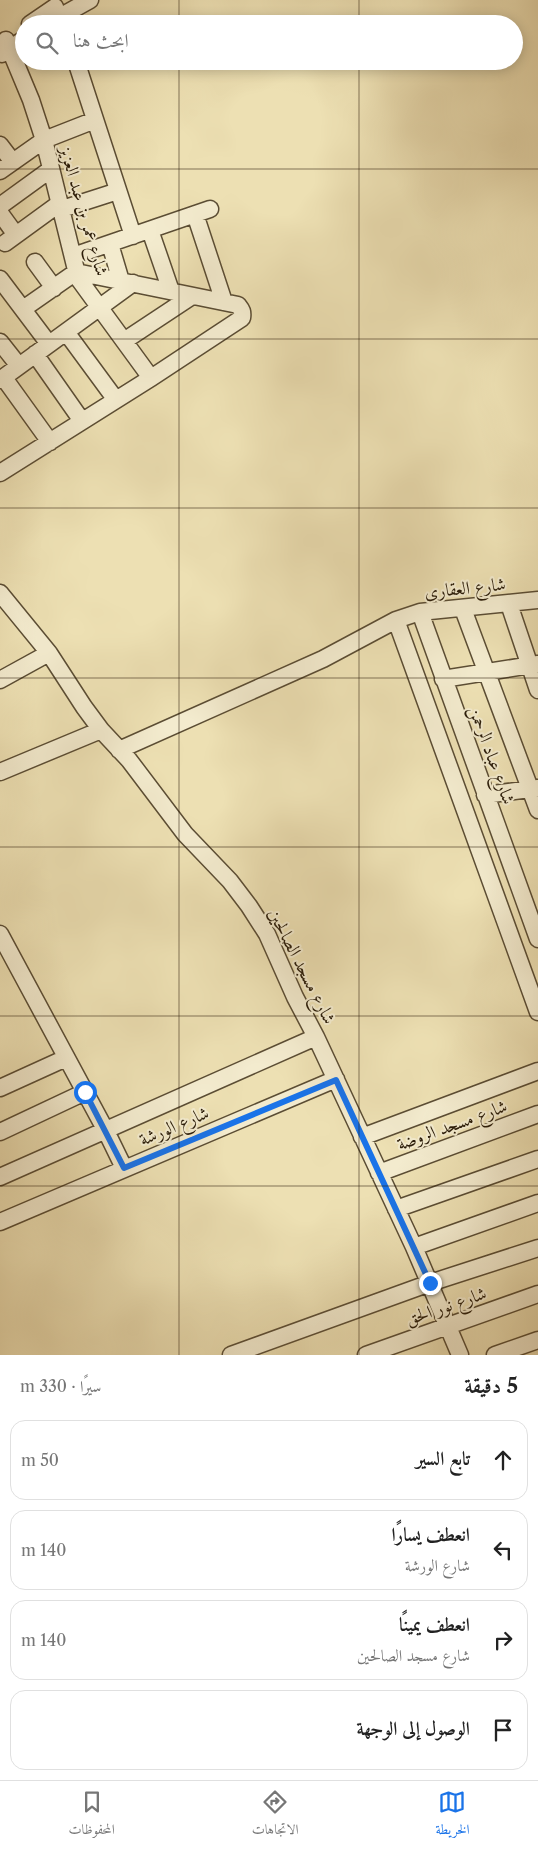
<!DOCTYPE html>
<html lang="ar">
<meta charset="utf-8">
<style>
:root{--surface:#fff;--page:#f6f6f6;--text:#222;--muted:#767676;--line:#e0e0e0;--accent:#1a73e8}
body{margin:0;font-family:"Libre Caslon Text",Amiri,serif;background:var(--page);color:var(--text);direction:rtl}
.stop{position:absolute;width:15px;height:15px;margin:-11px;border:4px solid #1a73e8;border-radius:50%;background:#fff}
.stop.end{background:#1a73e8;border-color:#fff;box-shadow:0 1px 5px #0008}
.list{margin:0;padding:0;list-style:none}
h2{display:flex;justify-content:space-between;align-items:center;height:65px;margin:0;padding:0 20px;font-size:21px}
h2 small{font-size:16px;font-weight:400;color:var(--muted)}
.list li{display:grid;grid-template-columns:32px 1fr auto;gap:15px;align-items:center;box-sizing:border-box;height:80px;margin:0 10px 10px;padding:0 10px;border:1px solid var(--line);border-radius:15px}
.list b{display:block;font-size:19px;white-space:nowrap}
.list p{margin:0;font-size:16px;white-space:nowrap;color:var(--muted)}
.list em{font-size:16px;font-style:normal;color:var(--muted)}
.icon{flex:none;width:28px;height:28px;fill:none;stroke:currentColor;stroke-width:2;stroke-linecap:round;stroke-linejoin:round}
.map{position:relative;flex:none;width:538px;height:1355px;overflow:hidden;direction:ltr}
.search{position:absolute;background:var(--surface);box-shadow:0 2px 12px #0003;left:15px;right:15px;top:15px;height:55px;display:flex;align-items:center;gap:12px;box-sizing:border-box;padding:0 18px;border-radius:28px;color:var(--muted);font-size:19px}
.sheet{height:425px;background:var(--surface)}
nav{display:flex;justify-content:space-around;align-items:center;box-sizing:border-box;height:70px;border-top:1px solid var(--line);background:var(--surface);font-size:14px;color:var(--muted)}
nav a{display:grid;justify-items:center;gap:2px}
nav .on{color:var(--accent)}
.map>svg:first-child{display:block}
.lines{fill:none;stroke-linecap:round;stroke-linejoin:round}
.minor-casing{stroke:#5b4d34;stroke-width:19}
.minor{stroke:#f3ebce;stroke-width:16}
.route{stroke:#1a73e8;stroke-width:6}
.grid{fill:none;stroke:#2a1c09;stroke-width:1;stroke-opacity:0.55}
.labels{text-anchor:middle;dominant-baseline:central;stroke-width:4;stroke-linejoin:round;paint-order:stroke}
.street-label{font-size:18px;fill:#2a1c09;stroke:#f3ebce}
</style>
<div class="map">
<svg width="538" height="1355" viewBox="0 0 538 1355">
<rect width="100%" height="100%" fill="#ede0b3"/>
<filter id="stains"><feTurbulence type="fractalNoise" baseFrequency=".004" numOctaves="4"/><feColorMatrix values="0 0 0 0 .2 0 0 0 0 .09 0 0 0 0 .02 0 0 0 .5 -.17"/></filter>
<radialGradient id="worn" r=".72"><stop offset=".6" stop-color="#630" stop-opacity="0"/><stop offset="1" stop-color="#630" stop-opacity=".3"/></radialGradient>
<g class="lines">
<g class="minor-casing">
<path id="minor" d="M30 24 55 7
M47 24 90 0
M6 40 31 100 44 140 78 278 151 378
M2 54 24 39
M76 61 133 236
M0 145 13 162
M0 171 44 140 95 120
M0 206 51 169
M62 209 118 191
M0 213 16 235
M195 214 224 302
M150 230 171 291
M5 243 60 203
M110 244 121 281
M73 256 210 209
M35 262 54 288
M0 279 49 344
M66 332 116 400
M124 341 192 296
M0 342 19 366
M35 354 82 421
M4 378 50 442
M0 380 133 283
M0 473 151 378 242 318C243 312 242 310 238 305L76 272 23 309
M0 593 49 653 84 707 101 730 129 760 185 834 230 881 249 906 267 934 295 997 316 1037 414 1247 460 1355
M509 604 538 690
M463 609 538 810
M420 612 538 939
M396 620 538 1012
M443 679 538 664
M0 680 49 653
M119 750 323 659 396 620 420 612 538 600
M0 772 101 730
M485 795 538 788
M0 934 106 1131 124 1168
M0 1088 66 1058
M0 1132 85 1092
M362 1137 538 1071
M379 1173 538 1114
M0 1177 316 1037
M396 1209 538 1159
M0 1222 336 1079
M414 1247 538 1203
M231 1355 430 1283 538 1248
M366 1355 538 1294
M495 1355 538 1340"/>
</g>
<use href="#minor" class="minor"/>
</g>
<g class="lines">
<path class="route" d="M85 1092 124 1168 336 1080 430 1283"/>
</g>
<path class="grid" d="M179 0V24M359 0V24M179 61V1355M359 61V1355M0 169H538M0 339H538M0 508H538M0 678H538M0 847H538M0 1016H538M0 1186H538"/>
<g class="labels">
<g class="street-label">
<text transform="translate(84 211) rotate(74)">شارع عمر بن عبد العزيز</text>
<text transform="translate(465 588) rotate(-6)">شارع العقارى</text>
<text transform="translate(492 755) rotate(70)">شارع عباد الرحمن</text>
<text transform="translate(302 966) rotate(63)">شارع مسجد الصالحين</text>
<text transform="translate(452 1125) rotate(-20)">شارع مسجد الروضة</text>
<text transform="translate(174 1126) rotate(-23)">شارع الورشة</text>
<text transform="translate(446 1306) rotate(-19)">شارع نور الحق</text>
</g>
</g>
<rect width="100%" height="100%" filter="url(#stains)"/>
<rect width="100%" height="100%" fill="url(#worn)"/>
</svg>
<div class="stop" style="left:85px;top:1092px"></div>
<div class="stop end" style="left:430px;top:1283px"></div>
<div class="search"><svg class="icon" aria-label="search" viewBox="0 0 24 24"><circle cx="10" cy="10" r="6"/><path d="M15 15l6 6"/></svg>ابحث هنا</div>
</div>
<section class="sheet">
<h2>5 دقيقة<small>سيرًا · 330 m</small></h2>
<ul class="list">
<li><svg class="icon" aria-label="ahead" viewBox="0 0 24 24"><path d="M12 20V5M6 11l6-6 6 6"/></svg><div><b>تابع السير</b></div><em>50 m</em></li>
<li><svg class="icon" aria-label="left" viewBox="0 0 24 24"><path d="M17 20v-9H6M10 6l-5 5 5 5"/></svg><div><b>انعطف يسارًا</b><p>شارع الورشة</p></div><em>140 m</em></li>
<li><svg class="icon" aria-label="right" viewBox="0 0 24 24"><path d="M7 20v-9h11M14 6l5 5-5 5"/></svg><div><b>انعطف يمينًا</b><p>شارع مسجد الصالحين</p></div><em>140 m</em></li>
<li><svg class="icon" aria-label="arrive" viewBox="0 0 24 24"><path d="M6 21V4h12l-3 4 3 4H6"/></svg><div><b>الوصول إلى الوجهة</b></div></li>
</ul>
</section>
<nav>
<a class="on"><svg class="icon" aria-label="map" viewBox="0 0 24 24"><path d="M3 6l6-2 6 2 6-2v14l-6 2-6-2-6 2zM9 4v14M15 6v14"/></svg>الخريطة</a>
<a><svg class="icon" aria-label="directions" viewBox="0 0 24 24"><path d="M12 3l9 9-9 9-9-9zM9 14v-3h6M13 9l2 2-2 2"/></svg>الاتجاهات</a>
<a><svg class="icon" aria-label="saved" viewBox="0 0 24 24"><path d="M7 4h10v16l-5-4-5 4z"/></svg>المحفوظات</a>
</nav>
